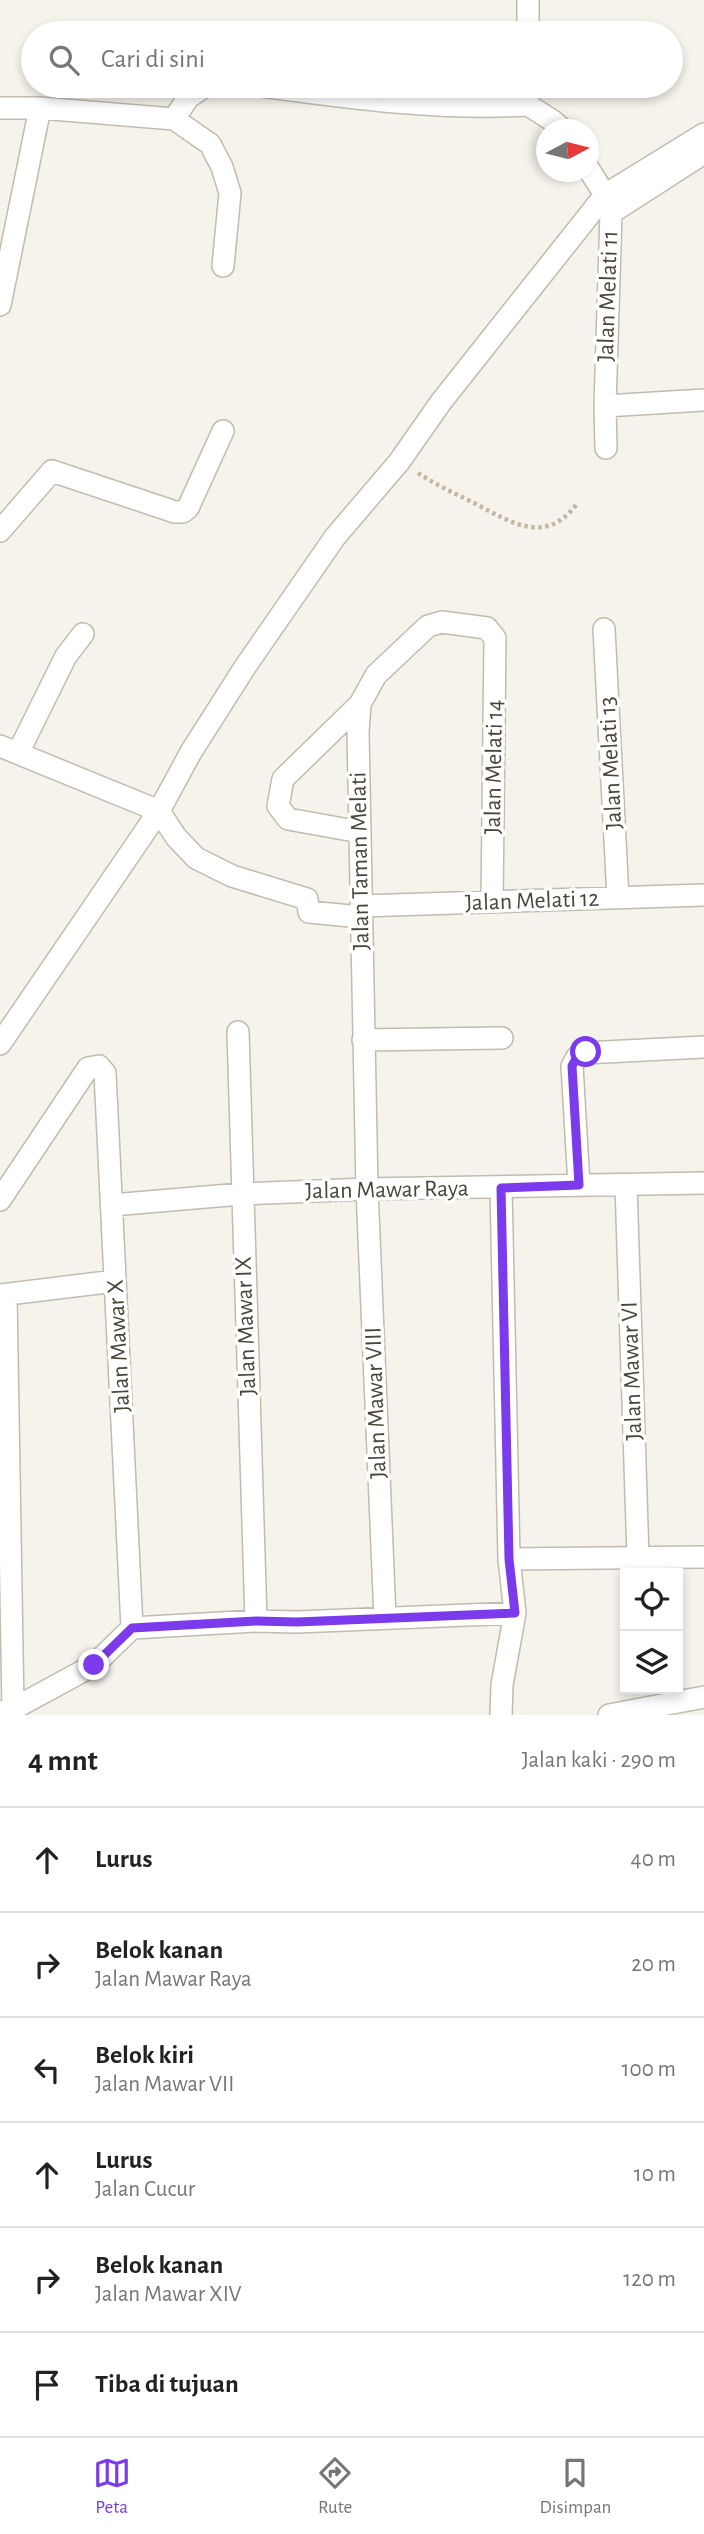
<!DOCTYPE html>
<html lang="id">
<meta charset="utf-8">
<style>
:root{--surface:#fff;--page:#f2f2f2;--text:#222;--muted:#767676;--line:#e0e0e0;--accent:#7c3aed}
body{margin:0;font-family:"Alegreya Sans",sans-serif;background:var(--page);color:var(--text)}
.controls{position:absolute;right:21px;bottom:21px;display:grid;overflow:hidden;border-radius:0px;box-shadow:0 4px 10px #0003}
.controls button{width:63px;height:63px;display:grid;place-items:center;padding:0;border:0;border-bottom:2px solid var(--line);background:var(--surface);color:var(--text);font:35px sans-serif}
.compass{position:absolute;left:536px;top:119px;width:63px;height:63px;border-radius:50%;background:var(--surface);box-shadow:0 4px 10px #0003;rotate:83deg}
.stop{position:absolute;width:21px;height:21px;margin:-16px;border:5px solid #7c3aed;border-radius:50%;background:#fff}
.stop.end{background:#7c3aed;border-color:#fff;box-shadow:0 2px 7px #0008}
.list{margin:0;padding:0;list-style:none}
h2{display:flex;justify-content:space-between;align-items:center;height:91px;margin:0;padding:0 28px;font-size:30px}
h2 small{font-size:23px;font-weight:400;color:var(--muted)}
.list li{display:grid;grid-template-columns:46px 1fr auto;gap:21px;align-items:center;box-sizing:border-box;height:105px;padding:0 28px;border-top:2px solid var(--line)}
.list b{display:block;font-size:26px;white-space:nowrap}
.list p{margin:0;font-size:23px;white-space:nowrap;color:var(--muted)}
.list em{font-size:23px;font-style:normal;color:var(--muted)}
.icon{flex:none;width:38px;height:38px;fill:none;stroke:currentColor;stroke-width:2;stroke-linecap:round;stroke-linejoin:round}
.map{position:relative;flex:none;width:704px;height:1715px;overflow:hidden}
.search{position:absolute;background:var(--surface);box-shadow:0 4px 10px #0003;left:21px;right:21px;top:21px;height:77px;display:flex;align-items:center;gap:18px;box-sizing:border-box;padding:0 24px;border-radius:38px;color:var(--muted);font-size:26px}
.sheet{height:721px;background:var(--surface)}
nav{display:flex;justify-content:space-around;align-items:center;box-sizing:border-box;height:98px;border-top:2px solid var(--line);background:var(--surface);font-size:19px;color:var(--muted)}
nav a{display:grid;justify-items:center;gap:4px}
nav .on{color:var(--accent)}
.map>svg:first-child{display:block}
.lines{fill:none;stroke-linecap:round;stroke-linejoin:round}
.street-casing{stroke:#c2bbae;stroke-width:24}
.path{stroke:#c4b79f;stroke-width:4.5;stroke-dasharray:3.5 3.5;stroke-linecap:butt}
.street{stroke:#fff;stroke-width:21}
.route{stroke:#7c3aed;stroke-width:9}
.labels{text-anchor:middle;dominant-baseline:central;stroke-width:7;stroke-linejoin:round;paint-order:stroke}
.street-label{font-size:24px;fill:#4b4439;stroke:#fff}
</style>
<div class="map">
<svg width="704" height="1715" viewBox="0 0 704 1715">
<rect width="100%" height="100%" fill="#f6f3ec"/>
<g class="lines">
<g class="street-casing">
<path id="street" d="M528 0V33
M261 86C350 98 438 110 528 105
M528 86V105L553 121 563 130
M0 108H40L174 119 210 144 222 167 230 193 223 266
M174 119 188 98 205 86
M588 168 605 195
M0 305 40 108
M605 406 704 400
M606 448 605 406 611 213 704 153
M0 531 52 471 175 512H183L188 508 223 431
M604 629 618 898
M360 704 283 779 278 806 288 819 360 832
M0 746 159 811 176 837 196 858 232 876 307 899 309 912 361 917
M18 753 66 656 83 634
M361 906 704 895
M238 1032 256 1621
M363 1040 502 1038
M0 1044 159 811 191 752 245 667 335 537 399 462 441 402 605 195 704 134
M579 1185 572 1066 577 1057 585 1053 704 1047
M626 1185 638 1557
M0 1200 88 1068 99 1066 105 1073 132 1628
M112 1205 241 1194 367 1189 704 1183
M0 1295 115 1281
M6 1295 13 1709
M509 1559 704 1557
M385 1618 367 1189 358 732 360 704 376 675 428 626 442 622 487 628 495 638 492 902
M0 1712 13 1709 94 1665 132 1628 256 1621 297 1622 515 1613
M501 1715 502 1685 515 1613 509 1559 501 1188
M609 1715 704 1697"/>
</g>
<path class="path" d="M418 473C436 485 456 494 476 504 512 523 545 545 576 505"/>
<use href="#street" class="street"/>
</g>
<g class="lines">
<path class="route" d="M94 1665 132 1628 256 1621 297 1622 515 1613 509 1559 501 1188 579 1185 572 1066 577 1057 586 1052"/>
</g>
<g class="labels">
<g class="street-label">
<text transform="translate(608 296) rotate(-88)">Jalan Melati 11</text>
<text transform="translate(611 763) rotate(-93)">Jalan Melati 13</text>
<text transform="translate(494 767) rotate(-89)">Jalan Melati 14</text>
<text transform="translate(360 861) rotate(-91)">Jalan Taman Melati</text>
<text transform="translate(532 901) rotate(-2)">Jalan Melati 12</text>
<text transform="translate(387 1190) rotate(-1)">Jalan Mawar Raya</text>
<text transform="translate(246 1326) rotate(-92)">Jalan Mawar IX</text>
<text transform="translate(119 1346) rotate(-93)">Jalan Mawar X</text>
<text transform="translate(632 1371) rotate(-92)">Jalan Mawar VI</text>
<text transform="translate(376 1403) rotate(-92)">Jalan Mawar VIII</text>
</g>
</g>
</svg>
<div class="controls">
<button><svg class="icon" aria-label="locate" viewBox="0 0 24 24"><circle cx="12" cy="12" r="6"/><path d="M12 2v4M12 18v4M2 12h4M18 12h4"/></svg></button>
<button><svg class="icon" aria-label="layers" viewBox="0 0 24 24"><path d="M12 4l9 5-9 5-9-5zM3 14l9 5 9-5"/></svg></button>
</div>
<svg class="compass" viewBox="-18 -18 36 36"><path d="M0-13l5 13h-10z" fill="#e53935"/><path d="M0 13l5-13h-10z" fill="#767676"/></svg>
<div class="stop" style="left:586px;top:1052px"></div>
<div class="stop end" style="left:94px;top:1665px"></div>
<div class="search"><svg class="icon" aria-label="search" viewBox="0 0 24 24"><circle cx="10" cy="10" r="6"/><path d="M15 15l6 6"/></svg>Cari di sini</div>
</div>
<section class="sheet">
<h2>4 mnt<small>Jalan kaki · 290 m</small></h2>
<ul class="list">
<li><svg class="icon" aria-label="ahead" viewBox="0 0 24 24"><path d="M12 20V5M6 11l6-6 6 6"/></svg><div><b>Lurus</b></div><em>40 m</em></li>
<li><svg class="icon" aria-label="right" viewBox="0 0 24 24"><path d="M7 20v-9h11M14 6l5 5-5 5"/></svg><div><b>Belok kanan</b><p>Jalan Mawar Raya</p></div><em>20 m</em></li>
<li><svg class="icon" aria-label="left" viewBox="0 0 24 24"><path d="M17 20v-9H6M10 6l-5 5 5 5"/></svg><div><b>Belok kiri</b><p>Jalan Mawar VII</p></div><em>100 m</em></li>
<li><svg class="icon" aria-label="ahead" viewBox="0 0 24 24"><path d="M12 20V5M6 11l6-6 6 6"/></svg><div><b>Lurus</b><p>Jalan Cucur</p></div><em>10 m</em></li>
<li><svg class="icon" aria-label="right" viewBox="0 0 24 24"><path d="M7 20v-9h11M14 6l5 5-5 5"/></svg><div><b>Belok kanan</b><p>Jalan Mawar XIV</p></div><em>120 m</em></li>
<li><svg class="icon" aria-label="arrive" viewBox="0 0 24 24"><path d="M6 21V4h12l-3 4 3 4H6"/></svg><div><b>Tiba di tujuan</b></div></li>
</ul>
</section>
<nav>
<a class="on"><svg class="icon" aria-label="map" viewBox="0 0 24 24"><path d="M3 6l6-2 6 2 6-2v14l-6 2-6-2-6 2zM9 4v14M15 6v14"/></svg>Peta</a>
<a><svg class="icon" aria-label="directions" viewBox="0 0 24 24"><path d="M12 3l9 9-9 9-9-9zM9 14v-3h6M13 9l2 2-2 2"/></svg>Rute</a>
<a><svg class="icon" aria-label="saved" viewBox="0 0 24 24"><path d="M7 4h10v16l-5-4-5 4z"/></svg>Disimpan</a>
</nav>
